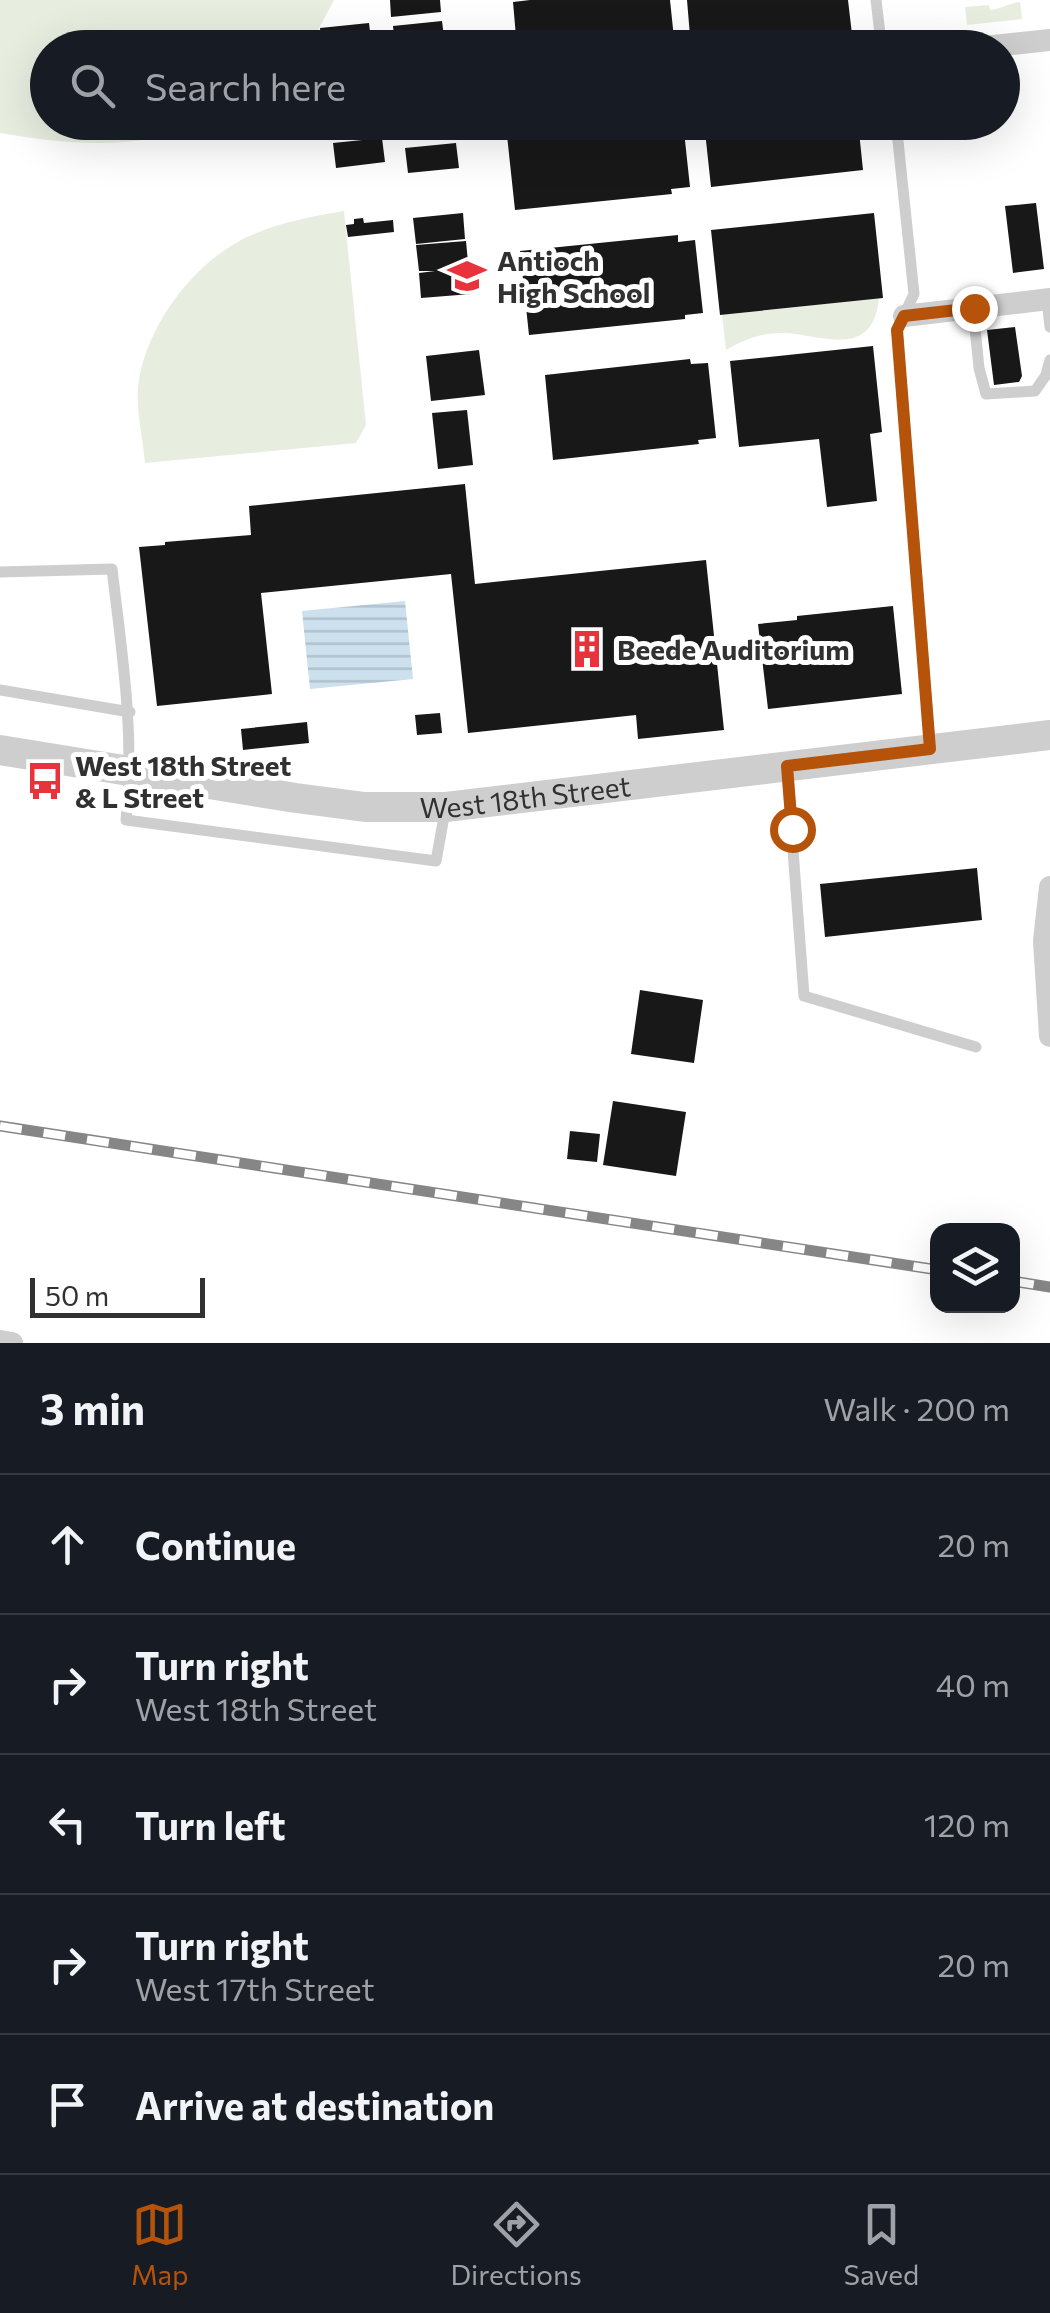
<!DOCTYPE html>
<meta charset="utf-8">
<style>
:root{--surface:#171b24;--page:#20242c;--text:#f1f3f6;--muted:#9ea1a6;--line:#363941;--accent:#b45309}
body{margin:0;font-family:Commissioner,sans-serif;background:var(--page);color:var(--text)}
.controls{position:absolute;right:30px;bottom:30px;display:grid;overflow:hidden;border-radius:20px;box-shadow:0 10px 40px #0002}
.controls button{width:90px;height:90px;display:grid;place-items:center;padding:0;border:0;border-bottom:2px solid var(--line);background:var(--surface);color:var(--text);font:50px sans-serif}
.scale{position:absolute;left:30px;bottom:25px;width:175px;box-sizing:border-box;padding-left:10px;border:5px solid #313131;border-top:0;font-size:28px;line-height:35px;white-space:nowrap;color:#313131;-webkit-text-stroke:8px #fff;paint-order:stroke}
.stop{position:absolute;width:30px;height:30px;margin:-22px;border:8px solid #b45309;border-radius:50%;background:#fff}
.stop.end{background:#b45309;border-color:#fff;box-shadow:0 2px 10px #0008}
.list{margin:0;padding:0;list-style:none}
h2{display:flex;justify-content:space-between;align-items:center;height:130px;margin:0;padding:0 40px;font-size:42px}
h2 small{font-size:32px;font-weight:400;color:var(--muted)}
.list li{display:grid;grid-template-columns:65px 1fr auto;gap:30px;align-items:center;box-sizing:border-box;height:140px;padding:0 40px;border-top:2px solid var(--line)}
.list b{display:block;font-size:38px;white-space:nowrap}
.list p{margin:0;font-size:32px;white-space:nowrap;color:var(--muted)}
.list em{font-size:32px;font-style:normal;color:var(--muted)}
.icon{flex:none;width:55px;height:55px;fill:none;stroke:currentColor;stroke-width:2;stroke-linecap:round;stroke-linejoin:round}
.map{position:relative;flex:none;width:1050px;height:1343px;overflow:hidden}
.search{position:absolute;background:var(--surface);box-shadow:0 10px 40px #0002;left:30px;right:30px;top:30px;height:110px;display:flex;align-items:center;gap:25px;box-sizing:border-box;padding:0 35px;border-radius:55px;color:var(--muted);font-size:38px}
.sheet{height:830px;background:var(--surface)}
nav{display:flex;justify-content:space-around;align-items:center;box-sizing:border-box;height:140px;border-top:2px solid var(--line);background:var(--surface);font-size:28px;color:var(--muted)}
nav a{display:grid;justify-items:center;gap:5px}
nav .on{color:var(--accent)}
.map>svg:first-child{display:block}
.green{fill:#e7eee0}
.water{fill:url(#water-rules)}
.building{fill:#181818}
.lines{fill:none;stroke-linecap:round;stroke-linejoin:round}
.service{stroke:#cecece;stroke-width:11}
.minor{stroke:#cecece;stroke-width:22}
.tertiary{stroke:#cecece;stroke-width:30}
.rail-casing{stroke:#868686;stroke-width:11}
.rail{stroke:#fff;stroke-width:8;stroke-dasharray:22;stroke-linecap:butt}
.route{stroke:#b45309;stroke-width:12}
.labels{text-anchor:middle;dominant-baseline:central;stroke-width:10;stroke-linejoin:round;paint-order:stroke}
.poi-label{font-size:28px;font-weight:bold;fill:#313131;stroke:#fff;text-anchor:start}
.street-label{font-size:28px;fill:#313131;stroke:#fff}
</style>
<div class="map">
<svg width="1050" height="1343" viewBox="0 0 1050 1343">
<defs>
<pattern id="water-rules" width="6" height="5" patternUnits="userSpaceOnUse" patternTransform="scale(2.5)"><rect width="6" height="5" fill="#cce0ee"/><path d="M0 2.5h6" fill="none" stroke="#b0c1cd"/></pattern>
</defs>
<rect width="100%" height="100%" fill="#fff"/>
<path class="green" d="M0 0H334L309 47 48 48V122L204 123C138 151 70 145 0 133Z
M1020 2 1022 19 967 25 965 7 989 5 990 10C1002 9 1009 3 1020 2Z
M344 211 366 425 356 443 145 463C143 439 136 411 138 387 145 325 197 257 254 234 282 222 314 216 344 211Z
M879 298C873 359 824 336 786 333 764 332 744 339 726 350L722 315Z"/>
<path class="water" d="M405 601 413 679 310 689 302 611Z"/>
<path class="building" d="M390 0H440L441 12 391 17Z
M530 0H670L675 48H517L513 2Z
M687 0H848L853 43 809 48H691Z
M442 21 445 45 395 48 393 26Z
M369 23 372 48H322L320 28Z
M330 122H379L380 134 333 140Z
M402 122H453L454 134 404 138Z
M535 122H683L690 187 671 189 672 194 515 210 506 126Z
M704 122H858L863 170 711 187Z
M382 138 385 162 336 168 333 143Z
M456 143 459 168 408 173 405 148Z
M1036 203 1044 269 1013 273 1005 206Z
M463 213 465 239 416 244 413 218Z
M874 213 883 298 720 315 711 230Z
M363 218 364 223 393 220 394 232 348 237 346 225 354 224V219Z
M678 235V242L695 240 703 313 685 315V319L529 335 520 251Z
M466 241 471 294 421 298 419 273 435 271H419L416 245Z
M1015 327 1022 376 1019 382 994 385 987 330Z
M873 346 882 432 870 434 877 501 827 507 819 439 739 447 730 361Z
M479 350 485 395 431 401 426 356Z
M690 359 691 364 708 363 716 438 698 440 699 444 553 460 545 375Z
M467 410 473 465 438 469 432 413Z
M465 484 475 584 706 560 724 730 638 739 636 715 468 733 451 574 261 593 272 694 157 706 139 547 165 545V542L251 535 249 506Z
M893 606 902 694 768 709 758 624 797 620V616Z
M440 713 442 733 417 735 415 715Z
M307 722 309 743 243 750 241 729Z
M977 868 982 920 825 937 820 884Z
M640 990 703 1000 694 1063 631 1054Z
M613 1101 686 1112 676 1176 603 1165Z
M570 1131 600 1134 597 1162 567 1159Z"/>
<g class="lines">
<path class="service" d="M876 0 880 34 888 48
M896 122 914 294 897 330 930 747
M1047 300 1050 327
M973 308 979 368 986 394 1035 391 1046 375 1050 360
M0 572 112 569C122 653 135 735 126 820L436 861 445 811
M0 690 130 712
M787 771 804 996 976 1047"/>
<path class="minor" d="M974 48 1050 40
M904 316 1050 299
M1050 887 1044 941 1050 1036
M0 1341 12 1343"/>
<path class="tertiary" id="s1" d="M0 750 296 798 365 807H446L1050 735"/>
<g class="rail-casing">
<path id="rail" d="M0 1126 938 1270
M1012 1281 1050 1287"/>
</g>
<use href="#rail" class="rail"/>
</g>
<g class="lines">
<path class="route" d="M792 829 787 766 930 749 897 330 904 316 974 308"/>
</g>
<defs>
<g id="school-bare" transform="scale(3)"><path d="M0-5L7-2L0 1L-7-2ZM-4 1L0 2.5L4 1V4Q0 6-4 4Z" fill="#e9333c" stroke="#fff" stroke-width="2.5" paint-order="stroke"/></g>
<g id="building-bare" transform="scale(3)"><path d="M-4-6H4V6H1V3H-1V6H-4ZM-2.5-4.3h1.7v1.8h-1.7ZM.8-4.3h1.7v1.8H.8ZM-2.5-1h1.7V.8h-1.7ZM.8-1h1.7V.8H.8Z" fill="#e9333c" stroke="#fff" stroke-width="2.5" paint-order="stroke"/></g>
<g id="bus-bare" transform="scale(3)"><path d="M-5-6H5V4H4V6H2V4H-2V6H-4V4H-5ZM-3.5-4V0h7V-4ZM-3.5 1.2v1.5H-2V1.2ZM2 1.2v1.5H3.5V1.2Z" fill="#e9333c" stroke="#fff" stroke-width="2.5" paint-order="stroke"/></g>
</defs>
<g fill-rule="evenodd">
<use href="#school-bare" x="467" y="276"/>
<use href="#building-bare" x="587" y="649"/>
<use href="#bus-bare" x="45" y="781"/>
</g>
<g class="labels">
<g class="poi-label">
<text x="497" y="260">Antioch<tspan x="497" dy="32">High School</tspan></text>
<text x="617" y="649">Beede Auditorium</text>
<text x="75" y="765">West 18th Street<tspan x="75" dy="32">&amp; L Street</tspan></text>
</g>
<g class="street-label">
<text stroke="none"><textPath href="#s1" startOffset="530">West 18th Street</textPath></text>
</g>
</g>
</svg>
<div class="controls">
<button><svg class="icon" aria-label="layers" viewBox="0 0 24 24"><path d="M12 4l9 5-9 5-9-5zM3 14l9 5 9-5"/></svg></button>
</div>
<div class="scale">50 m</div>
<div class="stop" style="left:792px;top:829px"></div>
<div class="stop end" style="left:974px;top:308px"></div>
<div class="search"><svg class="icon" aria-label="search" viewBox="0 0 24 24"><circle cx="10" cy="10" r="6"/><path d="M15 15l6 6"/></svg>Search here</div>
</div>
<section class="sheet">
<h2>3 min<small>Walk · 200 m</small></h2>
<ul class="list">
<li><svg class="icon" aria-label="ahead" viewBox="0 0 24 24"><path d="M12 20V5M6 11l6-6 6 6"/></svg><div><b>Continue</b></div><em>20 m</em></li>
<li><svg class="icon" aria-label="right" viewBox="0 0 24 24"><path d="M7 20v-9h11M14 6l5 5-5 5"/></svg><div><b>Turn right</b><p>West 18th Street</p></div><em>40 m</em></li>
<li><svg class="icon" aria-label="left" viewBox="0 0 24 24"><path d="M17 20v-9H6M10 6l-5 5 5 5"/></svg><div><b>Turn left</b></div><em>120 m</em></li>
<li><svg class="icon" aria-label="right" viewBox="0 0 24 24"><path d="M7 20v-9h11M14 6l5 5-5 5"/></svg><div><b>Turn right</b><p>West 17th Street</p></div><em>20 m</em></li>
<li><svg class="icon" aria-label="arrive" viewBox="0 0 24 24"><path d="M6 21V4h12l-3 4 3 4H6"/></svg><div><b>Arrive at destination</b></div></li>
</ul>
</section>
<nav>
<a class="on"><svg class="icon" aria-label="map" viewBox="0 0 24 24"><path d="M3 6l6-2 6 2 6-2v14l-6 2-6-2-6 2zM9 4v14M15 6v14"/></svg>Map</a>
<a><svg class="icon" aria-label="directions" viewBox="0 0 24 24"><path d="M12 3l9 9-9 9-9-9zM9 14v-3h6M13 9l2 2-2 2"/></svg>Directions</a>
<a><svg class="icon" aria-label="saved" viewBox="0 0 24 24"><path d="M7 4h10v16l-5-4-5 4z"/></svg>Saved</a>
</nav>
